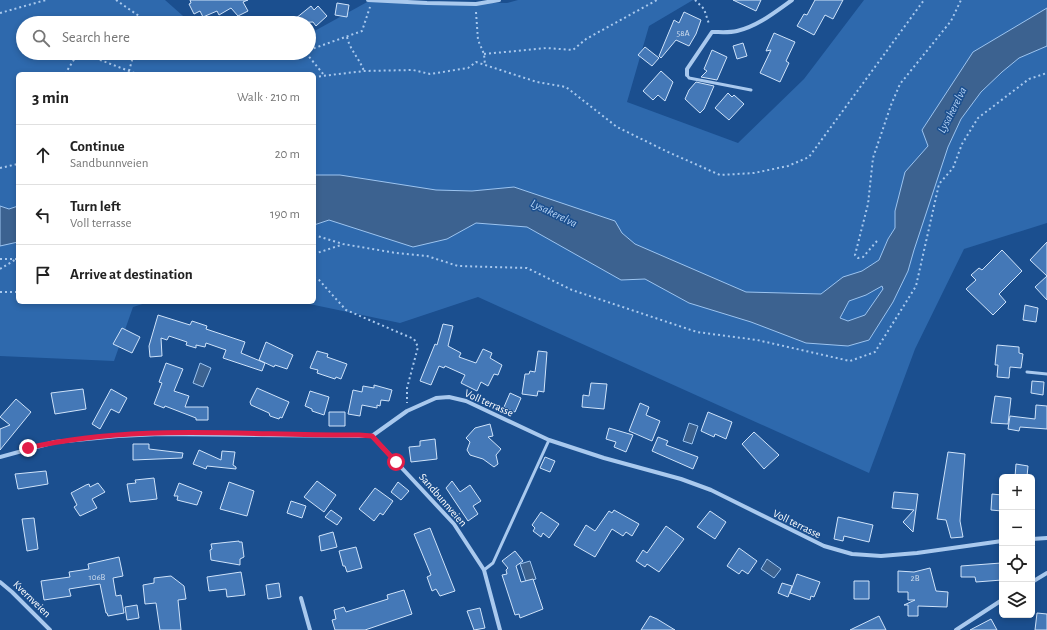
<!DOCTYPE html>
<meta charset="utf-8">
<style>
:root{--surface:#fff;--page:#f6f6f6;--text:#222;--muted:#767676;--line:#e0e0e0}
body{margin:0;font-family:"Alegreya Sans",sans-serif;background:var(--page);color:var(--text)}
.controls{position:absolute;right:12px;bottom:12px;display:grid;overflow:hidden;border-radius:6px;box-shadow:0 2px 6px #0003}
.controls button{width:36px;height:36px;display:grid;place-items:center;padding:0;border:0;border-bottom:1px solid var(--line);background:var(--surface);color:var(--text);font:20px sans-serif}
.stop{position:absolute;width:12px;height:12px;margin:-9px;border:3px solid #e11d48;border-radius:50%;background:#fff}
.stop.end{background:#e11d48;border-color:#fff;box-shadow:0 1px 4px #0008}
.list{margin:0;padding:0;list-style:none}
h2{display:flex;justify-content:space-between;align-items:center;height:52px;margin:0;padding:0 16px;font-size:17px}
h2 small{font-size:13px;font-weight:400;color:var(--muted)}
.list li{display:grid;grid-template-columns:26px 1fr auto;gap:12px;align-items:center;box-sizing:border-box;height:60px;padding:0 16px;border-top:1px solid var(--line)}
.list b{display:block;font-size:15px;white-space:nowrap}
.list p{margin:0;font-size:13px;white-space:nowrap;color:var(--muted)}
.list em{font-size:13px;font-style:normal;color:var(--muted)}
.icon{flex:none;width:22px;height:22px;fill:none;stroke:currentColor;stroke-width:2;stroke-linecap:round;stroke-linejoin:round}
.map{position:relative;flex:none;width:1047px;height:630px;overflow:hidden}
.search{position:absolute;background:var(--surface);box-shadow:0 2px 6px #0003;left:16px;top:16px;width:300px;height:44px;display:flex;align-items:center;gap:10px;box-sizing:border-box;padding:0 14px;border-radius:22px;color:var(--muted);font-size:15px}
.panel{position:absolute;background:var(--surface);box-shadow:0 2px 6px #0003;left:16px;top:72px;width:300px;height:232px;border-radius:6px}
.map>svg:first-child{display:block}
.green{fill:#2e69ad}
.water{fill:#3c6290;stroke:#9cc4f0;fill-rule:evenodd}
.building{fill:#4478b7;stroke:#cfe3fa}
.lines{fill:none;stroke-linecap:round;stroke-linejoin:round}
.path{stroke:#a9c9ee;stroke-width:2;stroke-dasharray:2 3;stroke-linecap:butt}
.service{stroke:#a9c9ee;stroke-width:3}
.minor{stroke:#a9c9ee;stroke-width:4}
.route{stroke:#e11d48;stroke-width:5}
.labels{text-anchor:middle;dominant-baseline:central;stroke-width:3;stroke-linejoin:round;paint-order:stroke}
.number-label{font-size:9px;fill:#d0dded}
.street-label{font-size:11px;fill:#fff;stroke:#1b4f8f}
.water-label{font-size:12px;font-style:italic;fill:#b5d3f5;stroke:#1b4f8f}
</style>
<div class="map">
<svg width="1047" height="630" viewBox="0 0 1047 630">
<rect width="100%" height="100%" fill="#1b4f8f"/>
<path class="green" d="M0 0H165L191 23H23V53H309V34L369 1 507 3 518 0H693L649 26 627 102 738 143 804 79 864 0H1047V223L964 249 915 349 869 473 478 297 400 323 300 302H314V74H18V302H149L133 307 114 361 0 356Z"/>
<path class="water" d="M1047 8V46L1019 58 1002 72 981 92 961 119 948 147 914 250 908 271 893 302 869 340 848 346 806 343 751 322 689 303 645 279 621 280 527 227 476 223 447 239 413 247 329 220 314 225V175H340L436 190 472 191 514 187 615 221 622 233 635 244 746 292 821 294 843 277 862 271 879 260 888 239 895 228V211L905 172 928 146 922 130 973 52ZM882 286 883 289 865 315 848 321 840 318 849 301 866 295Z
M0 206 9 209 18 206V242L0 246Z
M200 363 211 368 203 387 193 383Z
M689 423 698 426 692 444 683 441Z
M767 559 781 569 774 578 761 569Z
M530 561 536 579 526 582 520 564Z"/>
<path class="building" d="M190 0H248L243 2 248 11 238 16 231 8 219 15 217 11 203 17 200 11 194 14 189 4 191 3Z
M733 0H761L756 11Z
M815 0H843L833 19 825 15 814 35 797 26 804 14 807 15Z
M337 3 349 5 347 17 335 15Z
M311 6 314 10 318 6 327 16 316 26 313 22 290 23Z
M684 12 701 20 696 34 689 46 676 40 661 58 659 56 674 20 679 23Z
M774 33 795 42 786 61 789 63 780 82 760 73 771 50 766 51Z
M743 43 747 56 737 59 733 46Z
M645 47 659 58 652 66 638 55Z
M712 50 727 57 717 80 701 77 707 71 704 69Z
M661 71 673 82 665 101 658 95 653 100 643 91Z
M696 82 714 86 704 109 700 113 685 99 689 90Z
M728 93 732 97 734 95 744 104 729 120 715 108Z
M1047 242V300L1035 287 1047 276 1030 260Z
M1002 250 1022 271 999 294 1006 302 993 315 966 289 976 280 971 275 979 268 982 270Z
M1025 305 1038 308 1036 322 1023 320Z
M158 315 190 325 192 321 207 326 206 329 245 342 241 353 265 363 262 371 223 358 226 350 206 343 205 347 196 345V348L186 345 187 342 169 336 167 340 161 338 162 356 150 357 149 346Z
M443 324 453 326 448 346 461 353 459 357 476 363 483 349 492 353 490 358 502 365 498 375 494 374 488 386 481 382 477 391 461 383 465 375 445 366 444 368 439 366 431 385 420 381 435 344 437 345Z
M122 328 140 337 132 353 113 344Z
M266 342 293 355 287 369 275 365 274 367 259 360Z
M997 345 1019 347V353L1023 354 1021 368 1010 367 1009 378 997 377 998 365H995Z
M317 351 328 354 327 357 347 364 341 379 336 377 335 379 317 373 318 370 310 368Z
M538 351 547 352 544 392 538 391 537 396 522 394 525 374H529L530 371 535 372Z
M166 363 183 369 174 391 189 396 185 407H208V420H196V418L165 406 164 408 154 404 162 383 159 382Z
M1032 381 1044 382 1043 395 1031 393Z
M591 383 607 384 604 409 582 407 583 395 589 396Z
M374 385 392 390 389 401 381 400 380 406 377 405V408L362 405 360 416 348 414 353 390 362 392 363 386 374 388Z
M257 388 289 402 282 418 280 417 279 419 270 416 269 413 251 405 250 402Z
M83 389 86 409 55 414 51 393Z
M111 389 127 398 119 413 111 409 100 429 92 424Z
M310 391 329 397 324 415 312 411V409L305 406Z
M510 393 521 398 515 412 504 407Z
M995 396 1011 398 1008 424 991 423Z
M16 399 31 412 0 450V429L10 425 0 417Z
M640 403 649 407 646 415 660 421 652 441 629 431Z
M1036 405 1047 406V429L1020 427 1019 431 1008 429 1010 416 1035 419Z
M329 412H345V426H329Z
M708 412 732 422 726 439 715 434 714 437 701 431Z
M490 424 493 436 488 437 501 449 496 455 498 464 494 467 483 459 470 455 467 450 470 442 466 438 475 428Z
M609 428 633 435 626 452 614 447 616 442 606 439Z
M754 432 779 455 764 469 742 444Z
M658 437 668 441 666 445 698 457 693 469 652 451Z
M435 439 437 459 411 462 409 447 420 446V441Z
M133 444H149V449L183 453 182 458 133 460Z
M199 450 221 460 222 451 235 452 233 465 236 467V469L207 466 206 469 193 464Z
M948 452 965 454 960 521 963 537 951 538 946 520 937 519Z
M545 457 555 461 550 472 540 468Z
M1016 464 1028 466 1027 477H1015Z
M46 471 48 484 18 489 15 474Z
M154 478 157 499 130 502 127 484 136 483 135 480Z
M317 481 336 495 324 512 304 497Z
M452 481 460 492 470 485 481 501 473 506 478 514 468 521 446 488Z
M229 482 254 491 247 516 220 509Z
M398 482 409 491 401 500 391 492Z
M98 483 105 492 92 499 97 508 80 516 74 507 77 505 71 493 86 485 89 484 90 487Z
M179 483 202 492 197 505 177 500 178 496H174Z
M375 488 393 501 383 515 380 513 374 521 359 509Z
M894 492 918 494 913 532 903 522 914 510 892 508Z
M992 494 1002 495V511L991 510Z
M291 501 306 506 302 518 287 513Z
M331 510 342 518 337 525 325 517Z
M614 510 639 524 632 536 626 532 623 536 612 529 595 557 574 545 586 525 595 531 609 511 612 513Z
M710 511 726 522 715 539 697 527Z
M541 512 559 524 549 538 543 533 541 537 533 531 535 528 532 525Z
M838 517 873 525 869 542 844 536 843 541 834 539Z
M34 518 38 549 27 551 22 519Z
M666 526 684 539 659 572 647 564 645 567 636 561 643 550 647 553Z
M430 528 455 591 440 596 436 589 432 591 427 577 431 575 414 534Z
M333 532 337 547 321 551 319 536Z
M239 541V542H242L244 557 240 559V565L211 560 210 550 212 549 211 544Z
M356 547 362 568 347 572 345 566H343L339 551Z
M739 548 757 561 748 574 742 570 739 574 727 566Z
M515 551 523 561 516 566 521 582 533 579 543 609 520 618 519 614 515 615 502 575 507 574 506 570 508 568 502 561Z
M119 557 123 576 113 578 116 596 121 595 124 613 108 616 107 613H106L100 584 69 589 71 596 44 600 41 581 70 577 69 572 89 569 88 564Z
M1001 563 1002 580 976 582 975 577H961V566Z
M930 568 936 591 948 592 947 607 918 606V616H908V605H904L915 600H908V592H898V571L914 572Z
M241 572 245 595 227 597 226 589 209 591 207 577Z
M797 574 820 582 814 597 811 596 810 600 790 593Z
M171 576 184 586 186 599 178 600 181 630H160L156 603 145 604 143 585 154 583V578Z
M854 581H869V599H854Z
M279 583 281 597 268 599 266 585Z
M782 583 792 586 788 597 778 593Z
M404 590 412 614 365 630H335L332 620 336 619 334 610 344 607 346 612 388 599 387 595Z
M137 605 139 618 127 620 125 607Z
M480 608 485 628 474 630 467 611Z
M1037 613 1047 614V630H1035Z
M650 616 657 619 675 630H641Z
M879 616 886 630H850Z
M991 619 997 630H970Z"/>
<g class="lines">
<path class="path" d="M116 0 149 23
M695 0 704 9 709 24
M476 12 478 40 484 54 485 65
M0 13 46 0
M347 37C350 50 359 58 364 71
M309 50 362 31 370 7
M259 53 279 55 294 53
M306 53 324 75
M484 54 547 48 573 50 586 39 657 0
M129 71 134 53
M65 74 75 58 87 55 137 74
M314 77 364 71 413 70 430 74 468 68 476 62 537 82 566 87 617 127 668 152 720 175 754 173 788 166 809 157 924 0
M0 168 18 164
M314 235 343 244 396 253 427 256 458 266 527 268 572 290 697 332 757 340 850 361 875 352 916 286 939 184 953 168 962 144 978 118 1029 79 1047 73
M877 241 863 257 858 258 855 255 868 204 873 158 891 105 900 84 951 21 961 0
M314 254 341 245
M0 259H17
M0 269 18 258
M314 278 319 280 346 310 414 339 418 347 407 388V403
M0 292H18"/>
<path class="service" d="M687 75 689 78 751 90
M1027 372 1047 374
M484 570 493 563 549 440"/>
<path class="minor" d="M368 0 427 3 476 4 499 0
M687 75V69L712 32C720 32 729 33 737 31 758 26 775 12 792 0
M372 436 454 524 484 570 500 630
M0 457 55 442 118 436 160 434 372 436 407 411 436 398 449 397 466 401 549 440 604 458 681 479 711 490 824 546 852 554 881 556 917 553 1002 541
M1032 539 1047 538
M0 582 12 592 50 630
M1032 582 1047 573
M301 598 310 630
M956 630 1002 600"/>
</g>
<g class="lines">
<path class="route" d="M28 448C136 423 249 436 359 435L372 436 396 462"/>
</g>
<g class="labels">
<g class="number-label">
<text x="683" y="33">58A</text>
<text x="97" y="577">106B</text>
<text x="915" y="578">2B</text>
</g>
<g class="street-label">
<text transform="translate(489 403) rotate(24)">Voll terrasse</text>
<text transform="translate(443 500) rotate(49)">Sandbunnveien</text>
<text transform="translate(797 524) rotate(26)">Voll terrasse</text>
<text transform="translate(32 599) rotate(44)">Kvernveien</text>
</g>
<g class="water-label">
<text transform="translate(952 110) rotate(-63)">Lysakerelva</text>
<text transform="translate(554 213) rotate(26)">Lysakerelva</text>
</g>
</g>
</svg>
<div class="controls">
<button>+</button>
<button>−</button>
<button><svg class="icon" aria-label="locate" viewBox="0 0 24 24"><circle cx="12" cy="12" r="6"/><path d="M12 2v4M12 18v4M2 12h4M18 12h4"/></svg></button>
<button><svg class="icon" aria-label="layers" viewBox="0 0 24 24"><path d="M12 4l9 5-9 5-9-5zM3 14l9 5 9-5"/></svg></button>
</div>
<div class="stop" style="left:396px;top:462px"></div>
<div class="stop end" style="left:28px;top:448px"></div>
<div class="search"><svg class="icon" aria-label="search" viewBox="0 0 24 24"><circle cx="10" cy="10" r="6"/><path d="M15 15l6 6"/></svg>Search here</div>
<section class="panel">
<h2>3 min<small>Walk · 210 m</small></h2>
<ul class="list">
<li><svg class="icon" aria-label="ahead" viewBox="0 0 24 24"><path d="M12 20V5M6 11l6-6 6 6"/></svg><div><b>Continue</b><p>Sandbunnveien</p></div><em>20 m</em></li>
<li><svg class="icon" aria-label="left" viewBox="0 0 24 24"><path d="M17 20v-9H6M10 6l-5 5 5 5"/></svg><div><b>Turn left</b><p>Voll terrasse</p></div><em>190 m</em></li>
<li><svg class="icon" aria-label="arrive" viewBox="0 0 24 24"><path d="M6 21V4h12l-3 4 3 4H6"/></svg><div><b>Arrive at destination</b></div></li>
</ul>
</section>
</div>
